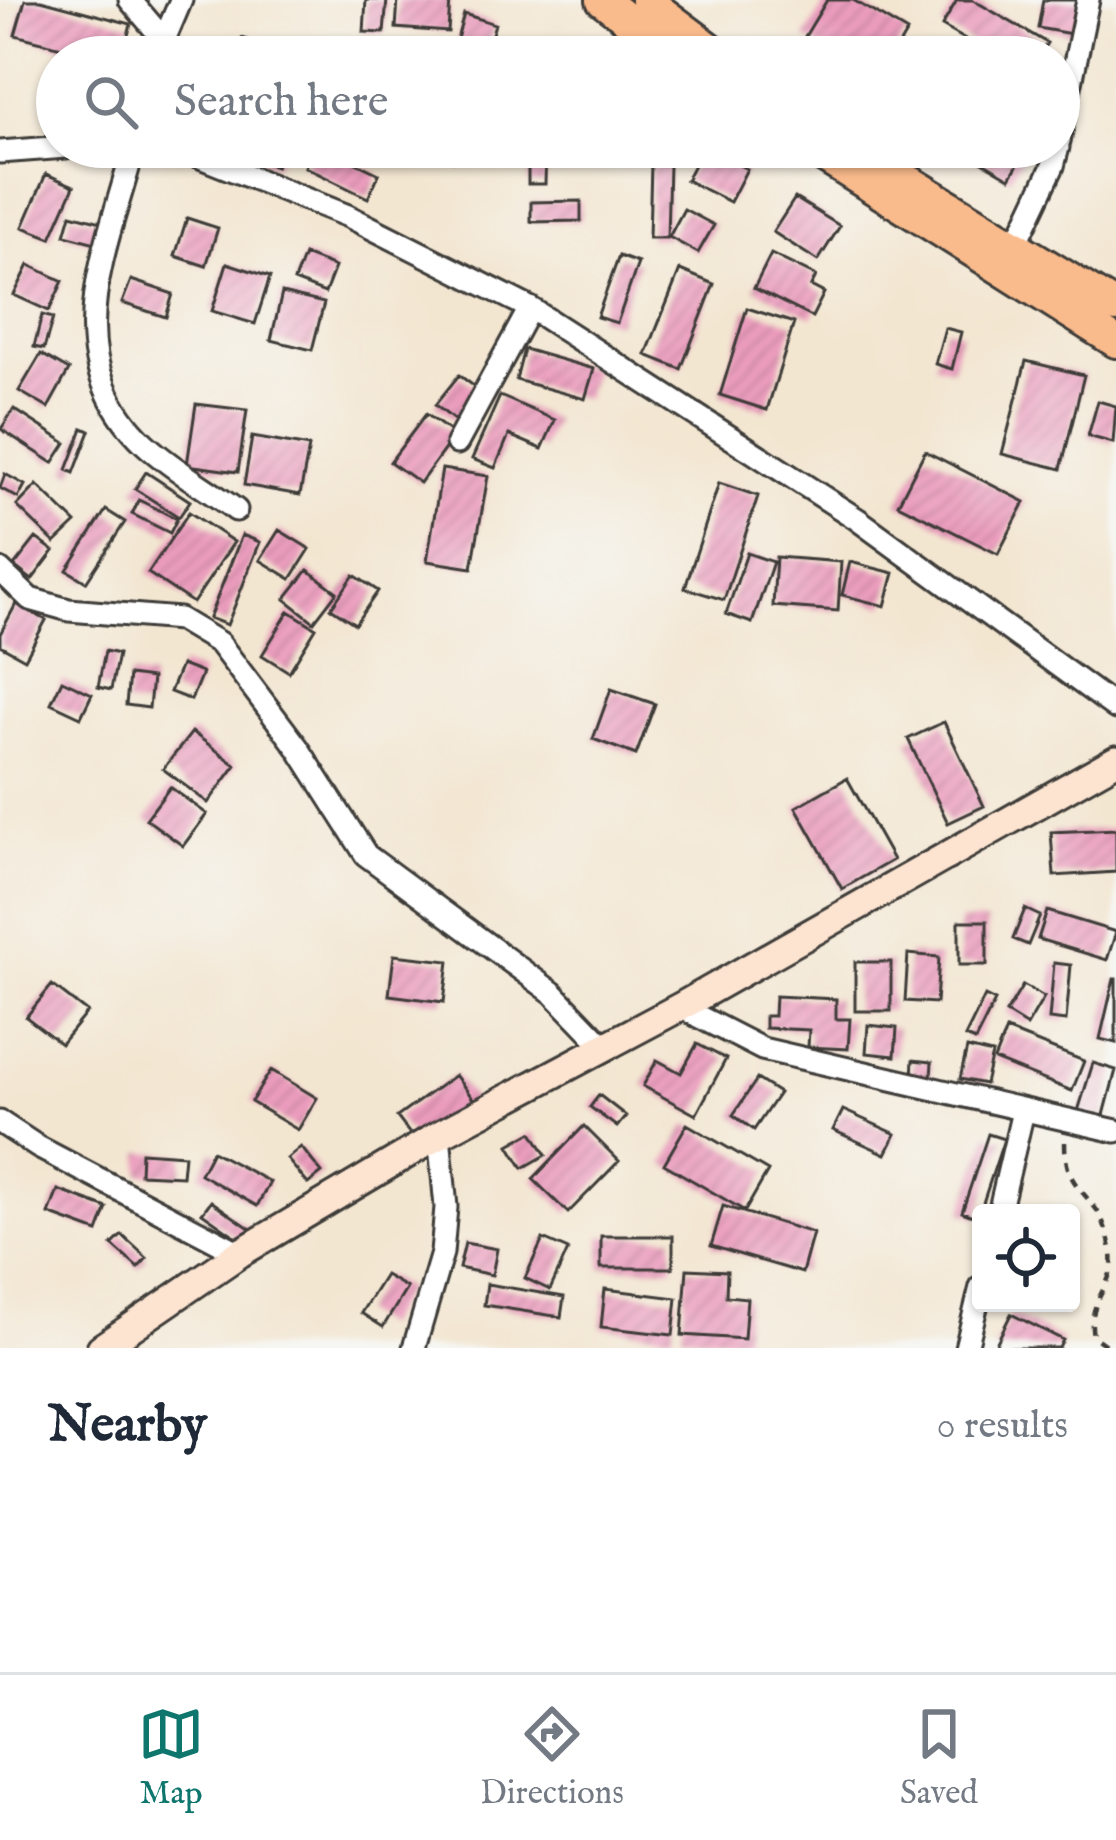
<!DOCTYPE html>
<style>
:root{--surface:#fff;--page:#f2f2f3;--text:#1f2937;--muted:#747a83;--line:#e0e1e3;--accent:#0f766e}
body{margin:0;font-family:"IM FELL English",serif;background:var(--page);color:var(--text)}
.controls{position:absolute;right:36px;bottom:36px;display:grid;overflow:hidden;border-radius:12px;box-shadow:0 3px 9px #0004}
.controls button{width:108px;height:108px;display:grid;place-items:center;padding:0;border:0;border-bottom:3px solid var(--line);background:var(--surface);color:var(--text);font:60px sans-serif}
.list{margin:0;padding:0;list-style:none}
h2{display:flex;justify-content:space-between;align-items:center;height:156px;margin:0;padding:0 48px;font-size:51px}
h2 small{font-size:39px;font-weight:400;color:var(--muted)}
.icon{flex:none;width:66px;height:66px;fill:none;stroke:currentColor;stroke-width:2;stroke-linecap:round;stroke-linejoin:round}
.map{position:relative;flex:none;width:1116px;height:1348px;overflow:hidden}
.search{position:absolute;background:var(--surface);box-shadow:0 3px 9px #0004;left:36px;right:36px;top:36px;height:132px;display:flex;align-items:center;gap:30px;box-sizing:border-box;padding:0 42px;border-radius:66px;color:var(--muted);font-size:45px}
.sheet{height:324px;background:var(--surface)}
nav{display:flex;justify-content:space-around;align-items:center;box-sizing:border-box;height:168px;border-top:3px solid var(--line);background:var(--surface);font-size:33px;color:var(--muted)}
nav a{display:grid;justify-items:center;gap:6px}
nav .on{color:var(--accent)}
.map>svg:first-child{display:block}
.building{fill:url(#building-hatch)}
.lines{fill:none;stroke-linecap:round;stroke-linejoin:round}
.street-casing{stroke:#3c3a37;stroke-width:27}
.secondary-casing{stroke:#3c3a37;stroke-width:33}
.primary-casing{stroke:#3c3a37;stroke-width:36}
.path{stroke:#3c3a37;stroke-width:4.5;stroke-dasharray:9 9;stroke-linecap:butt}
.street{stroke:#fff;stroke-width:21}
.secondary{stroke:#fde4d1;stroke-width:27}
.primary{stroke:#fabb8c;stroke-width:30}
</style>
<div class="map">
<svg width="1116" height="1348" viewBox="0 0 1116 1348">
<defs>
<pattern id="building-hatch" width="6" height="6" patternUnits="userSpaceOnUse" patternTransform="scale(3)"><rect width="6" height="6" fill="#eb9cbd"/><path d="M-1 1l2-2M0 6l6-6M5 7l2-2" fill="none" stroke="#c986a2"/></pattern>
</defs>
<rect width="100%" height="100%" fill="#f6f6f2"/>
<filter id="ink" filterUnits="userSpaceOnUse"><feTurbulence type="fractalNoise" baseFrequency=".00833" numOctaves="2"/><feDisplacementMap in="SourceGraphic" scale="24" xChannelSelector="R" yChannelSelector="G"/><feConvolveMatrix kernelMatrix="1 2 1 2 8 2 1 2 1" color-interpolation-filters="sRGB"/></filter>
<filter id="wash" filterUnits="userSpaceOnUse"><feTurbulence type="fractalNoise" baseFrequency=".004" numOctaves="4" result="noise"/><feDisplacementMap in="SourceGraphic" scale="48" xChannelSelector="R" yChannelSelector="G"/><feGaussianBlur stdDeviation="2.7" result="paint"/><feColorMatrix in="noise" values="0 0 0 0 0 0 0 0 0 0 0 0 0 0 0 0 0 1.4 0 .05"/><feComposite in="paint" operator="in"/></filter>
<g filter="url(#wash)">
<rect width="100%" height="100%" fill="#f3e6d1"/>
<g id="blocks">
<path class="building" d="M25 0H41L131 24 122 57H100L15 35Z
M366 0H387L384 33 364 32Z
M398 0H450L448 32 396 28Z
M827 0H853L907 32 892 57H837L804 38Z
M957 0H973L1047 43 1038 57H996L942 26Z
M1043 0H1083L1077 35 1038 28Z
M464 14 495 24 485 57 453 53Z
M242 38 263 45 259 57H236Z
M251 147H283L276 166 248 156Z
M314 147H323L379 174 368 198 305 167Z
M393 147H469L468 162 392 156Z
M528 147H546L545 184H528Z
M703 147 747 169 730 202 686 180Z
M957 147 1005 150 1028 147 1010 178Z
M651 164 669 165 667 238H649Z
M46 174 74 186 51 238 23 227Z
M795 198 840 226 818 261 773 232Z
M581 201V221L531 222V202Z
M684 209 714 225 698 253 669 237Z
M71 214 109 224 103 245 65 235Z
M187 218 218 228 206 266 175 256Z
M771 254 816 276 811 286 824 293 812 317 754 288Z
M304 255 335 267 325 293 294 281Z
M619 256 638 263 617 323 597 317Z
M227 263 270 277 255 324 212 311Z
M29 265 63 281 49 311 14 295Z
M680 270 714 284 681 369 646 355Z
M131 280 173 294 166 317 122 303Z
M282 293 324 303 312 350 271 340Z
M747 308 794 323 767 410 720 395Z
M42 315 53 318 44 349 34 347Z
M945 328 961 332 952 369 935 364Z
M524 349 594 369 585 399 516 380Z
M41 354 69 370 48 408 19 391Z
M1026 361 1084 375 1061 469 1002 454Z
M459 375 483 393 459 424 435 405Z
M500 396 555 420 542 449 509 435 495 468 472 459Z
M1098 401 1116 406 1113 443 1088 436Z
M196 404 247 410 238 472 187 465Z
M14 409 66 443 53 463 1 429Z
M426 414 455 435 420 483 390 462Z
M83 428 90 431 74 473 67 470Z
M252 437 309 447 300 495 244 485Z
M925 451 1025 502 998 554 898 504Z
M442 469 488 476 472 568 427 561Z
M146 472 190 501 179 517 135 489Z
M5 474 25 485 18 498 0 488Z
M719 483 758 496 724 600 685 588Z
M37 485 76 523 55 543 17 506Z
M139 500 177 519 170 533 132 514Z
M106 510 125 522 86 582 67 570Z
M189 512 234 542 193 603 148 573Z
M279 530 310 549 291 579 260 560Z
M242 535 260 542 227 625 209 618Z
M36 538 54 551 32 580 14 566Z
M747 553 773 562 752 623 726 614Z
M776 557 841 562 838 611 773 606Z
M850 562 894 573 885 606 842 595Z
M308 570 337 592 314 622 285 599Z
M354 575 378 591 355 624 331 608Z
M16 604 46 620 25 659 0 645V634Z
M289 611 316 628 289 672 262 655Z
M105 651 118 654 111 690 98 687Z
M181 665 202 673 191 700 170 692Z
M129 675 152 678 149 708 126 705Z
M62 680 92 694 81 717 51 703Z
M611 689 655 704 636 755 593 739Z
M944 722 984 806 948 823 908 739Z
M192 732 236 765 208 803 163 769Z
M847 778 893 860 842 889 796 807Z
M170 787 207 814 183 846 146 819Z
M1116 829V872L1054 876 1051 832Z
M1025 909 1040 916 1028 945 1013 939Z
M1047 911 1116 932 1107 960 1038 939Z
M959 921H987V965H959Z
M908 954 939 957 936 1003 905 1001Z
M394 955 449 961 444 1002 389 995Z
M855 962H891V1011H855Z
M1054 963 1071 965 1066 1021 1049 1019Z
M1114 979H1116V1043L1100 1039Z
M52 985 87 1012 61 1044 26 1017Z
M1023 985 1044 997 1027 1026 1006 1013Z
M775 996 836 999V1019H850L848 1049 808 1047 809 1030 765 1028V1016H774Z
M985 996 995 1001 975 1041 965 1037Z
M868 1025 897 1028 895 1056 866 1053Z
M1006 1030 1084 1061 1072 1091 994 1060Z
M697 1044 726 1059 696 1115 643 1086 657 1060 681 1073Z
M967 1048 992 1054 985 1084 960 1079Z
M913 1060 932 1062 931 1078 912 1077Z
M1093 1063 1116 1070 1103 1119 1078 1111Z
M271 1070 317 1098 298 1130 251 1102Z
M455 1075 474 1100 416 1142 397 1117Z
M757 1079 779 1093 754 1130 733 1115Z
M599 1095 626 1116 617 1127 590 1107Z
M843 1110 896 1134 886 1154 833 1130Z
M687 1124 768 1171 745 1211 664 1164Z
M584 1126 619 1161 568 1213 533 1179Z
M532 1132 546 1155 523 1168 509 1145Z
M988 1134 1004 1139 978 1218 962 1212Z
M301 1147 322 1173 308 1184 287 1159Z
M212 1151 270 1182 257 1206 200 1174Z
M141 1152 184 1155 182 1176 140 1174Z
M58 1190 107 1208 98 1232 49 1214Z
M211 1201 251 1229 242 1241 202 1213Z
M723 1206 813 1233 802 1273 711 1246Z
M122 1235 147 1258 138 1268 112 1245Z
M601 1236H673V1268H601Z
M543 1239 568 1250 550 1290 525 1278Z
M465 1243 497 1249 492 1275 459 1268Z
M687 1269 727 1271 726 1296 747 1298 744 1339 682 1335Z
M385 1275 407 1288 383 1327 361 1313Z
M487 1284 564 1297 561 1317 484 1305Z
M605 1289 677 1298 673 1335 601 1327Z
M1011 1314 1063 1340 1059 1348H994Z"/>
</g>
</g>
<g filter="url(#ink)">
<use href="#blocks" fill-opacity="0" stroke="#3c3a37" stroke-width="3"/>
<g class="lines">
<g class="street-casing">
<path id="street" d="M130 0 164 40
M163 57 164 40 181 0
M1059 141 1088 0
M134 147C107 250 53 357 145 444 172 469 206 488 236 510
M175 147 348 216 530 308 857 519 1116 708
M0 152 66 147
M1016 244 1053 166 1058 147
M457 443 530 308
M0 570 30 599 69 610 179 619 219 643 298 748 366 855 553 993 604 1046
M680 1007 762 1049 1116 1131
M0 1122 38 1147 240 1253
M999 1213 1023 1111
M414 1348 442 1253 446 1207 439 1135
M966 1348 981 1287"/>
</g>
<g class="secondary-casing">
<path id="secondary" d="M101 1348 240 1253 439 1135 680 1007 1116 760"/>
</g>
<g class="primary-casing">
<path id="primary" d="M602 0 676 57
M646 0 722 57
M808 147 1116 342
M854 147 1116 307"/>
</g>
<path class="path" d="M1065 1142C1065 1179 1076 1183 1096 1209 1104 1219 1110 1242 1112 1254 1116 1285 1086 1300 1093 1336L1110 1348"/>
<use href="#street" class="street"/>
<use href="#secondary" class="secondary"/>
<use href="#primary" class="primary"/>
</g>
</g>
</svg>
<div class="controls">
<button><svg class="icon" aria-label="locate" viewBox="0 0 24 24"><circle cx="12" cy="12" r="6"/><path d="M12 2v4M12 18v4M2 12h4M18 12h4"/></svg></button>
</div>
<div class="search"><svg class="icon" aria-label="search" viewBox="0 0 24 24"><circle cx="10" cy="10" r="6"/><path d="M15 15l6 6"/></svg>Search here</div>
</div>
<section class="sheet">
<h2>Nearby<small>0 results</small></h2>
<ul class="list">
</ul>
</section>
<nav>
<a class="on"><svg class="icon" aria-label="map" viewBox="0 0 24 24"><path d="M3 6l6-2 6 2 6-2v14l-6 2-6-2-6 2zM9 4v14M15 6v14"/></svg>Map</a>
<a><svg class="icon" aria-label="directions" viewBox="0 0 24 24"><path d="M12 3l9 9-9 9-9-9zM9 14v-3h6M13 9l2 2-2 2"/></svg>Directions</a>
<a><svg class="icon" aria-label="saved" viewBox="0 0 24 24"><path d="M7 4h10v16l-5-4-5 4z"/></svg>Saved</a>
</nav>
